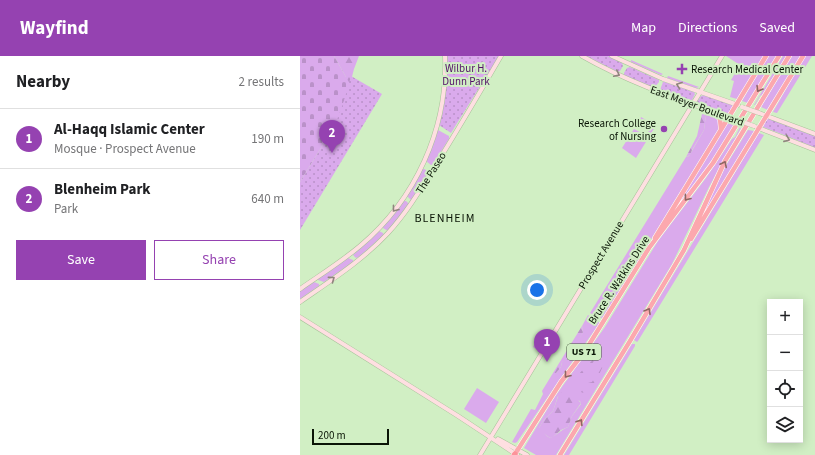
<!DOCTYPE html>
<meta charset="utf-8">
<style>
:root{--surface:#fff;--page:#f6f6f6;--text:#202124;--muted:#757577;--line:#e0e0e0;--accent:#9542b1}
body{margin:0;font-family:"Source Sans 3",sans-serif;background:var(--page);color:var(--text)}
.controls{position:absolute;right:12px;bottom:12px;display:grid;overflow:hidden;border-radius:0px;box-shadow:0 2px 10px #0003}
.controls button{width:36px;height:36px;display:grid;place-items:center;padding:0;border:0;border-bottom:1px solid var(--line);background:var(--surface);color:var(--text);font:20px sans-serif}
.scale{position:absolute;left:12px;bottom:10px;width:77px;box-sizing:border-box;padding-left:4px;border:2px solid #0a1506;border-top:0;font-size:11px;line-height:14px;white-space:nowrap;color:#0a1506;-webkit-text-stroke:3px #d1efc4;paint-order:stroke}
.you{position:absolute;left:237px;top:234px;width:14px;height:14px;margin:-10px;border:3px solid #fff;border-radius:50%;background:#1a73e8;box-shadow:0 0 0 6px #1a73e833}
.badge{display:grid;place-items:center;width:26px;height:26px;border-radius:50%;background:var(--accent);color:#fff;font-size:13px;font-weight:700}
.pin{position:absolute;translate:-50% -33px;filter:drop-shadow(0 1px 2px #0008)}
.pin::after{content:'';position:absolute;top:21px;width:14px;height:12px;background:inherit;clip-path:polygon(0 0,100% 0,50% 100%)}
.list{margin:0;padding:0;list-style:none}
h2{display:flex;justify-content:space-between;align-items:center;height:52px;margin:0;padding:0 16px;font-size:17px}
h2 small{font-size:13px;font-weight:400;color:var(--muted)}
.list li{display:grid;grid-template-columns:26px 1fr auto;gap:12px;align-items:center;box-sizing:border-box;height:60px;padding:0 16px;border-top:1px solid var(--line)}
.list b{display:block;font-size:15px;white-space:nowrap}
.list p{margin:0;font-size:13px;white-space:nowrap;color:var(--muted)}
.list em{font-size:13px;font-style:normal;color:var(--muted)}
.actions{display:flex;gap:8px;padding:12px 16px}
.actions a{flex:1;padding:9px 0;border:1px solid var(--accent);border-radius:0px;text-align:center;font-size:14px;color:var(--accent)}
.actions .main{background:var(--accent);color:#fff}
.icon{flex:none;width:22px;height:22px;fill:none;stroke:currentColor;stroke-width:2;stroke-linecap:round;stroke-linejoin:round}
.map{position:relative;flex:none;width:515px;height:399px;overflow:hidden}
header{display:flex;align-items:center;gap:24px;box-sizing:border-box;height:56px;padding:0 20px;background:var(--accent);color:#fff}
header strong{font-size:19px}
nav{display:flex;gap:22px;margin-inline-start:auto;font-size:14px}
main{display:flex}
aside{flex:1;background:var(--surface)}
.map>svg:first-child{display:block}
.green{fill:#daaaec;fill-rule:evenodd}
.forest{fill:url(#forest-firs)}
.cemetery{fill:url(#cemetery-stones)}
.park{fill:url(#park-dots)}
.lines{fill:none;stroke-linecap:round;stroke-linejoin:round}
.secondary-casing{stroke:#a5c298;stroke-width:5}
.trunk-casing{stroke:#fff;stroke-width:5.5}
.motorway-casing{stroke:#fff;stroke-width:6}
.secondary{stroke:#fedfe1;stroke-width:4}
.trunk{stroke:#fca8ae;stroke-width:4.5}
.motorway{stroke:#fc939a;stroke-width:5}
.secondary-bridge-casing{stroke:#a5c298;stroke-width:5;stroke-linecap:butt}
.secondary-bridge{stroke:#fedfe1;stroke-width:4}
.oneway{stroke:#90847e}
.oneway2{stroke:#8f6662}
.poi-dot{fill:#9542b1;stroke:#d1efc4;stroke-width:1.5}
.labels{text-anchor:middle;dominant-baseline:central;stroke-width:4;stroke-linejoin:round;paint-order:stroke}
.shield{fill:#d1efc4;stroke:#46563f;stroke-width:1}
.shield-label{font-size:10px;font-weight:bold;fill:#0a1506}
.park-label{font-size:11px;fill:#520f67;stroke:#d1efc4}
.poi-label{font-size:11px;fill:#0a1506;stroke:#d1efc4;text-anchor:start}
.street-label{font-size:11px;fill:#0a1506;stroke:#d1efc4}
.neighbourhood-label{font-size:12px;letter-spacing:1px;fill:#0a1506;stroke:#d1efc4}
</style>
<header>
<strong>Wayfind</strong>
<nav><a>Map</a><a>Directions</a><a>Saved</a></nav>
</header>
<main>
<aside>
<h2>Nearby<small>2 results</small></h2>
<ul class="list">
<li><span class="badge">1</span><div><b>Al-Haqq Islamic Center</b><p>Mosque · Prospect Avenue</p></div><em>190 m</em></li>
<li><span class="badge">2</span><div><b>Blenheim Park</b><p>Park</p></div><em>640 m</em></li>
</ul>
<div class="actions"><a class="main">Save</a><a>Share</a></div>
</aside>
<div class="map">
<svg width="515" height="399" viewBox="0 0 515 399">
<defs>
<pattern id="forest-firs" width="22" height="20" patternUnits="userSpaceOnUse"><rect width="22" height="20" fill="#daaaec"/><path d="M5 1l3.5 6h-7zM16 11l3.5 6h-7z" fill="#ba91c9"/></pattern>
<pattern id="cemetery-stones" width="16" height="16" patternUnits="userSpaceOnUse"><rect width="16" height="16" fill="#daaaec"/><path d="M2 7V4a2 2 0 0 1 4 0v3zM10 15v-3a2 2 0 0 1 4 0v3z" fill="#ba91c9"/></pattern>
<pattern id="park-dots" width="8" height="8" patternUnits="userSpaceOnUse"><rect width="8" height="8" fill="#daaaec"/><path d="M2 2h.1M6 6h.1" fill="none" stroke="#ba91c9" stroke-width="1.8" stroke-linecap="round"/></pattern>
</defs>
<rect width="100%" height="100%" fill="#d1efc4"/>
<path class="green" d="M426 0H464L437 43 430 41 434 25 431 24 440 9Z
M468 0H477L448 47 442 45Z
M483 0H486L462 39 460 40 455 49H454Z
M492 0H501L468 54 461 51Z
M505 0H512L477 57 473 56Z
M331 4 363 18 361 19 331 6Z
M368 20 399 31 396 32 367 22Z
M406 59 419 63V73L312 247 302 262H300L290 257 386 101 389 100 404 74Z
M341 61 356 70 351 77 337 68Z
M427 67 435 69 404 116 372 159Z
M440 71 441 72 409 131 372 208 256 399H236L224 392 254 342 305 271 358 185 406 122 432 83 435 81ZM258 340 280 345 281 348 272 360 268 371C261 374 257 379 250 382L247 380 239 372 243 365 253 355Z
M334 73 349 81 336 102 322 92Z
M138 74 149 80V83L133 108 131 109 126 105Z
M448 74 454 75 396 172 425 111Z
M459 77 464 79 338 285 337 286 334 284Z
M123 113H124L128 115V118L111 144 107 140Z
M104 145H106L109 148 88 175 83 172 82 171Z
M79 175 83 177 84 179 59 201 56 202 53 199Z
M48 202 53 204V206L24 226 18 224V223Z
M14 226 19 228V230L0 243V235Z
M288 259 299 266V268L258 326 217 386 215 387 212 386 231 353 235 354 243 338 242 335 253 317H256L261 311 262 306 275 290 283 276 282 270Z
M241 277 246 280 238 294 233 291Z
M332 288H335V290L269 399H264Z
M177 332 199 346 186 367 164 353Z"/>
<path class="forest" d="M34 0H59L54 13 40 68 22 77 46 21Z
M402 58 406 59 404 74 392 94 390 99 386 101 397 80Z
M282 270 283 276 277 288 269 296 270 299 268 303 262 306 261 311 256 317H253Z
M295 301 297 302 277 324 276 327 278 331 274 330C274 318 289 310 295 301Z
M304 308 294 329 293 332 286 338 281 336 288 327 292 326 302 309Z
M264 335 275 341 281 347 272 360 268 371 261 374 253 381 250 382 239 374V372L243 365 253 355 259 338Z"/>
<path class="cemetery" d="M0 0H34L50 28 44 45 35 69 0 126Z"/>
<path class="park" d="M147 0H199L151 77 139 69 147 27Z
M286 0H308L322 7 323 10 320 15 318 16Z
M330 11 359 24V26L354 32 324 19V17L327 12Z
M51 20 82 38 0 174V126L35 69 44 45Z
M363 26H365L394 36 395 38 392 44 389 45 360 34Z
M404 39 432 49 433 50 428 59 399 49 397 46 401 40Z
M467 61 515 79V92L487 80 463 71Z"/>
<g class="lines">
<g class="secondary-casing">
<path id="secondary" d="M282 0C331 28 384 45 437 64
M312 0 363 23 438 49
M459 57 515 78
M456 71 515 94
M0 233C20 219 41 206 60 190 115 144 148 73 145 0
M0 246C30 225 63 204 88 177 108 155 122 131 137 107 159 72 180 36 201 0
M0 261 158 360 217 399
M198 383 227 399
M180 399 422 0"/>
</g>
<g class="trunk-casing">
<path id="trunk" d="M415 57 420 63 421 73
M355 182 466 0
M391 183 503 0
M215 398 261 326 285 295 349 192 413 107 479 0
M260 399 330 285 384 194 425 105 489 0"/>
</g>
<g class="motorway-casing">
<path id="motorway" d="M214 399 215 398"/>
</g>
<use href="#secondary" class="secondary"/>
<use href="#trunk" class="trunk"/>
<use href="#motorway" class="motorway"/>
<g class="secondary-bridge-casing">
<path id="secondary-bridge" d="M442 51 459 57
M437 64 454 70"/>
</g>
<use href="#secondary-bridge" class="secondary-bridge"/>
</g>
<defs><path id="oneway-chevron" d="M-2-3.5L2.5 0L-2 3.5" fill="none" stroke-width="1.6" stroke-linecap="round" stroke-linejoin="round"/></defs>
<g class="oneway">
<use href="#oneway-chevron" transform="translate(317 18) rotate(26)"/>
<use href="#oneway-chevron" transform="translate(379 29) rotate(-160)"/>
<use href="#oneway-chevron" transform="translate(487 83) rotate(21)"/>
<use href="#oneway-chevron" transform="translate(95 153) rotate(128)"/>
<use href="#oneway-chevron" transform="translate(32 223) rotate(-36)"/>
</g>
<g class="oneway2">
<use href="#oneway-chevron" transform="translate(459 33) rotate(121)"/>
<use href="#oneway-chevron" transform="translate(424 108) rotate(-63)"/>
<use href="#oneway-chevron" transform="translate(387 142) rotate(127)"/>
<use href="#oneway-chevron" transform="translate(348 255) rotate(-60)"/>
<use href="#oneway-chevron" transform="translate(267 319) rotate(128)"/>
<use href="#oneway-chevron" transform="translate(280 366) rotate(-58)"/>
</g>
<g class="poi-dot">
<path d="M380 7h4v4h4v4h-4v4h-4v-4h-4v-4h4z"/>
<circle cx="364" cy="73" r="4"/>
</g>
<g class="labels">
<rect class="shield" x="267" y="288" width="34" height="16" rx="3"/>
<g class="shield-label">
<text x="284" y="296">US 71</text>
</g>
<g class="park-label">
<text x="166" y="12">Wilbur H.<tspan x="166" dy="13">Dunn Park</tspan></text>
</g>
<g class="poi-label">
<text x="391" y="13">Research Medical Center</text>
<text x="356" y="67" text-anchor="end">Research College<tspan x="356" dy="13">of Nursing</tspan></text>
</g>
<g class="street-label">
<text transform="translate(397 50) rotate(20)">East Meyer Boulevard</text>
<text transform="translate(131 117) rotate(-58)">The Paseo</text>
<text transform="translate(301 199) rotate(-59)">Prospect Avenue</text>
<text transform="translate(319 224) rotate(-57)">Bruce R. Watkins Drive</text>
</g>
<g class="neighbourhood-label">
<text x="145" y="162">BLENHEIM</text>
</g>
</g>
</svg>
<div class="controls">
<button>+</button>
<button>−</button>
<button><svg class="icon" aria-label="locate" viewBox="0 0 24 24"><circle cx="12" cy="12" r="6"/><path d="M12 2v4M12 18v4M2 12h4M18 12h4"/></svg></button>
<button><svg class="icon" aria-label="layers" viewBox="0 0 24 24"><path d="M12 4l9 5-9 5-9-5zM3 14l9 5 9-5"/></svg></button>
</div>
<div class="scale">200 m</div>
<div class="you"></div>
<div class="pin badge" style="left:247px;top:306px">1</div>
<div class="pin badge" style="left:32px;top:97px">2</div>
</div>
</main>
